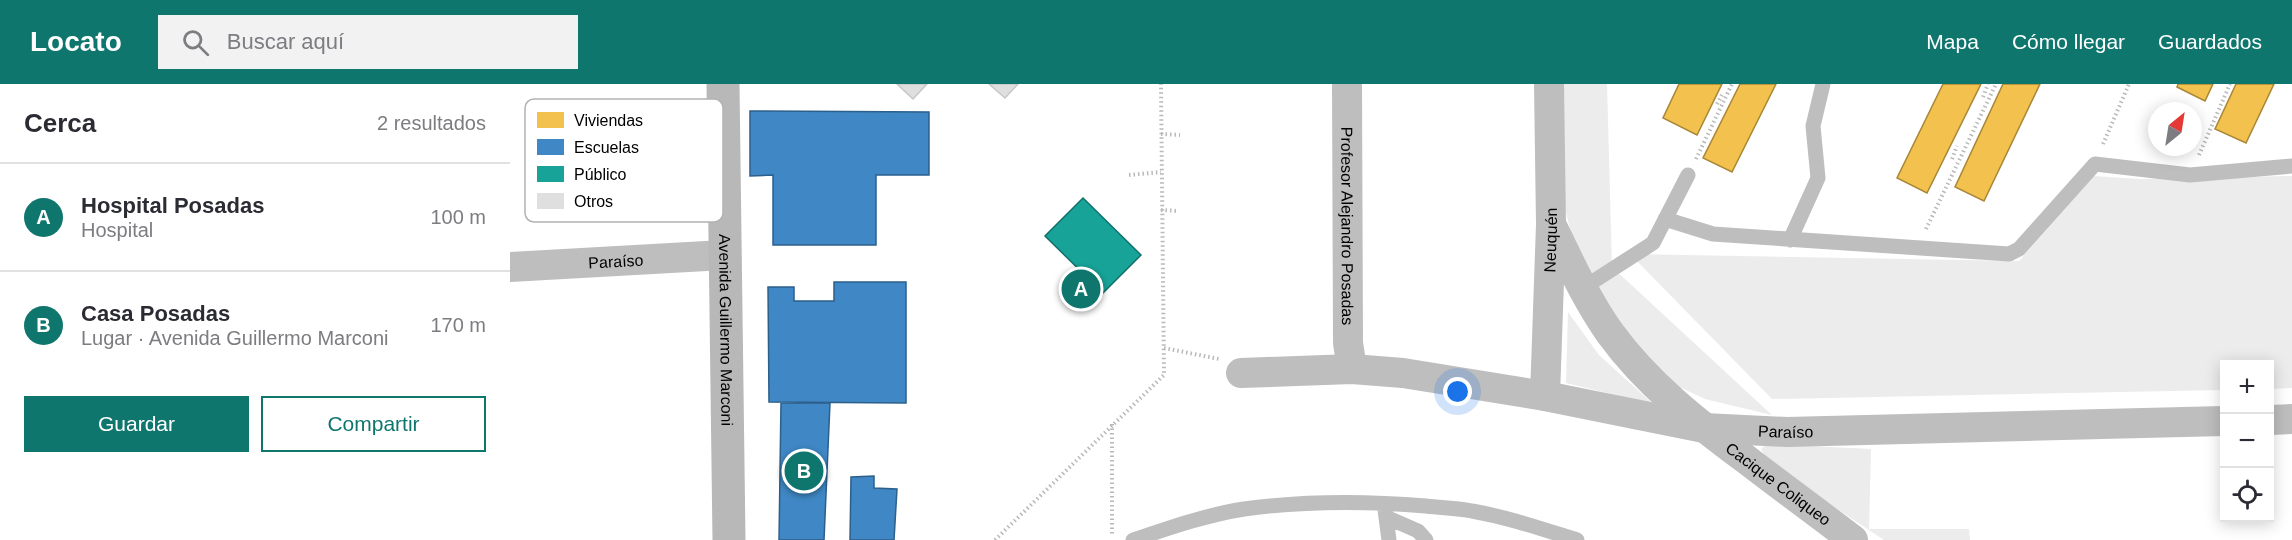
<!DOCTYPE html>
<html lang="es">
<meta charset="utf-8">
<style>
:root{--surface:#fff;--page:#f2f2f3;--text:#2b2b33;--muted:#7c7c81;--line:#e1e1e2;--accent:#0f766e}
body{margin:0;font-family:Arial,sans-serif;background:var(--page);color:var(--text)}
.controls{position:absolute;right:18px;bottom:18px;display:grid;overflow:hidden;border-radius:0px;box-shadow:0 3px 15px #0003}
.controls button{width:54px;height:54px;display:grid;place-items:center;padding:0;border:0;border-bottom:2px solid var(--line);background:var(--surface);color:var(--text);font:30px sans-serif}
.compass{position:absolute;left:1638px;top:18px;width:54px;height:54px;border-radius:50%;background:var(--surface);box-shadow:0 3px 15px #0003;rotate:30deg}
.you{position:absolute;left:948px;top:308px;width:21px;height:21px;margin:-15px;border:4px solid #fff;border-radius:50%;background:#1a73e8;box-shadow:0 0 0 9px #1a73e833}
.badge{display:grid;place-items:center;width:39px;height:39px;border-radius:50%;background:var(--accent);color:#fff;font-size:20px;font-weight:700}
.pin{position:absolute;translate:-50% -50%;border:3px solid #fff;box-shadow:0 2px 6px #0006}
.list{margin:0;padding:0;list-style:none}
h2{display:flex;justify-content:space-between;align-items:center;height:78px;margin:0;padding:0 24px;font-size:26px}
h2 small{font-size:20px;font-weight:400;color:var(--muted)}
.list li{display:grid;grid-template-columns:39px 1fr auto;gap:18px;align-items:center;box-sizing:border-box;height:108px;padding:0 24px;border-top:2px solid var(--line)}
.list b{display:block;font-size:22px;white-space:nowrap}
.list p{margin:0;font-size:20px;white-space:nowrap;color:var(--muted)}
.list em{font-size:20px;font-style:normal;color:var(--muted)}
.actions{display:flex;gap:12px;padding:18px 24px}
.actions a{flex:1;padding:14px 0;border:2px solid var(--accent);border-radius:0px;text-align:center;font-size:21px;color:var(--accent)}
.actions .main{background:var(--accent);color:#fff}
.icon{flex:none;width:33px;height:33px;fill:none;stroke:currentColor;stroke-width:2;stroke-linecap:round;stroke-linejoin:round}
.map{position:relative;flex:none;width:1782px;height:456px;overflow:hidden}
header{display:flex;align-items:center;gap:36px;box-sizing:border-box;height:84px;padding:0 30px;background:var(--accent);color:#fff}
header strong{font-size:28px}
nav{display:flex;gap:33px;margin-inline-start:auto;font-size:21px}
.search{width:420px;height:54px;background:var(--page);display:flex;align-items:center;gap:15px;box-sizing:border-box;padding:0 21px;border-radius:0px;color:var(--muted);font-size:22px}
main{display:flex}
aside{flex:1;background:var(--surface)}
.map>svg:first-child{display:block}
.green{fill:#ececec}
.homes{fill:#f2c14e;stroke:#a98737;stroke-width:1.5}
.schools{fill:#3f88c5;stroke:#2c5f8a;stroke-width:1.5}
.public{fill:#17a398;stroke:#10726a;stroke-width:1.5}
.building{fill:#dfdfdf;stroke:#c7c7c7;stroke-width:1.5}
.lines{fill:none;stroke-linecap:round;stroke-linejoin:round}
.path{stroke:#b9b9b9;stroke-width:4;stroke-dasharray:1.5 3;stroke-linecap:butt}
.lane{stroke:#bebebe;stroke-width:15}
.street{stroke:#bebebe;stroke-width:30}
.secondary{stroke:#b8b8b8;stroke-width:33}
.labels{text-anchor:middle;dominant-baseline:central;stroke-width:6;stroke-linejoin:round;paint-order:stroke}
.street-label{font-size:16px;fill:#000;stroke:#fff}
.key{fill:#fff;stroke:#b2b2b2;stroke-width:1.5}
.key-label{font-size:16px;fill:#000}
</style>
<header>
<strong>Locato</strong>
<div class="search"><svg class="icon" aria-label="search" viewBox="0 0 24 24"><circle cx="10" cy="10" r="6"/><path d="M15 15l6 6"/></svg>Buscar aquí</div>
<nav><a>Mapa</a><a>Cómo llegar</a><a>Guardados</a></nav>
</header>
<main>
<aside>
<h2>Cerca<small>2 resultados</small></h2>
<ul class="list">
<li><span class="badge">A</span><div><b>Hospital Posadas</b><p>Hospital</p></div><em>100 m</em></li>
<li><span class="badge">B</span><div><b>Casa Posadas</b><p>Lugar · Avenida Guillermo Marconi</p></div><em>170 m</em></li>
</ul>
<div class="actions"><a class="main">Guardar</a><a>Compartir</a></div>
</aside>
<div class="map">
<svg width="1782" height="456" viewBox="0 0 1782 456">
<rect width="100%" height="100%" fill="#fff"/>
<path class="green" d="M1052 0H1097L1102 183 1262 331 1195 315 1167 302 1118 258 1066 170 1053 116Z
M1584 92 1630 95 1782 92V304L1760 305V280H1714V306L1262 315 1120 170 1509 177Z
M1058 228 1089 271 1143 320 1056 299Z
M1257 360 1361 365 1359 445H1459L1460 456H1374L1259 380 1251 365Z"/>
<path class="homes" d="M1169 0H1212L1187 51 1153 34Z
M1230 0H1266L1222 88 1193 74Z
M1433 0H1471L1417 109 1387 94Z
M1493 0H1530L1474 117 1445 103Z
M1668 0H1703L1695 17 1667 3Z
M1726 0H1764L1736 59 1705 45Z"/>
<path class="schools" d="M240 27 419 28V91H366V161H263V91L240 92Z
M324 198H396V319L259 318 258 203H284V217H324Z
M271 319H320L314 456H269Z
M364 392V404L387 405 384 456H340L341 393Z"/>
<path class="public" d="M573 114 631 171 593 209 535 152Z"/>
<path class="building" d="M387 0H417L403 15Z
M479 0H508L495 14Z"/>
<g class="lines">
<path class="path" d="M1473 13 1478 0
M1207 20 1212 11
M651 50 670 51
M1593 60 1619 0
M1689 71 1720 0
M1186 75 1222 0
M1442 75 1447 62
M619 91 651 88
M651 126 668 127
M1416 145 1486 0
M654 264 709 275
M602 340V450
M485 456 654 291 651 0"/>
<path class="lane" d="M1155 135 1203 150 1499 170 1509 165 1585 80 1680 91 1782 82
M1280 156 1308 94 1303 42 1313 0
M1073 204 1143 159 1178 91
M875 426 879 456
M876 433 908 447 916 456
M623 456C659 444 696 431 734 425 793 417 856 417 916 422 931 424 947 424 962 427 997 433 1032 445 1067 456"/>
<g class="street">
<path id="s1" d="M837 0 838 259 842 285"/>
<path id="s2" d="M1041 140C1059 177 1076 215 1100 249 1137 300 1187 339 1237 376 1272 403 1308 429 1343 456"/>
<path id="s3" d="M0 183 214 171"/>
<path id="s4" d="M731 289 842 285 893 289 1035 312 1194 344 1277 348 1714 337"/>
<path id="s5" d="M1035 312 1041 140 1039 0"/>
<path d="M1760 336 1782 335"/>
</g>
<path class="secondary" id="s6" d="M213 0 219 456"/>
</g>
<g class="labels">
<g class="street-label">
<text stroke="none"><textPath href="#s1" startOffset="142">Profesor Alejandro Posadas</textPath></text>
<text stroke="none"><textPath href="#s5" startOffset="156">Neuquén</textPath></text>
<text stroke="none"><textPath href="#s3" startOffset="106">Paraíso</textPath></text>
<text stroke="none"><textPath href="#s6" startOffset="246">Avenida Guillermo Marconi</textPath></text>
<text stroke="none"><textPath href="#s4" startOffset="550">Paraíso</textPath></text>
<text stroke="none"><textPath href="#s2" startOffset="351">Cacique Coliqueo</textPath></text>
</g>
</g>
<rect x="15" y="15" width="198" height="123" rx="9" class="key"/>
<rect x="27" y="28" width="27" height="16" fill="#f2c14e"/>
<rect x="27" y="55" width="27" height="16" fill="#3f88c5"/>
<rect x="27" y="82" width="27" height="16" fill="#17a398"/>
<rect x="27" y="109" width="27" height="16" fill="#dfdfdf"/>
<g class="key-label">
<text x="64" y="42">Viviendas</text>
<text x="64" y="69">Escuelas</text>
<text x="64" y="96">Público</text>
<text x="64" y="123">Otros</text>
</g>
</svg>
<div class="controls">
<button>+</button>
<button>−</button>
<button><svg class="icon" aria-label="locate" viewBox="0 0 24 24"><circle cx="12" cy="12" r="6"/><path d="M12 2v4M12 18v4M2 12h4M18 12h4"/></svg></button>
</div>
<svg class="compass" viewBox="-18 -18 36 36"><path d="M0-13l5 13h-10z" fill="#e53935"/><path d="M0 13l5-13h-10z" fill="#7c7c81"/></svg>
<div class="you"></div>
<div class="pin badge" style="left:571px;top:205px">A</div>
<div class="pin badge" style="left:294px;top:387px">B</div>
</div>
</main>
